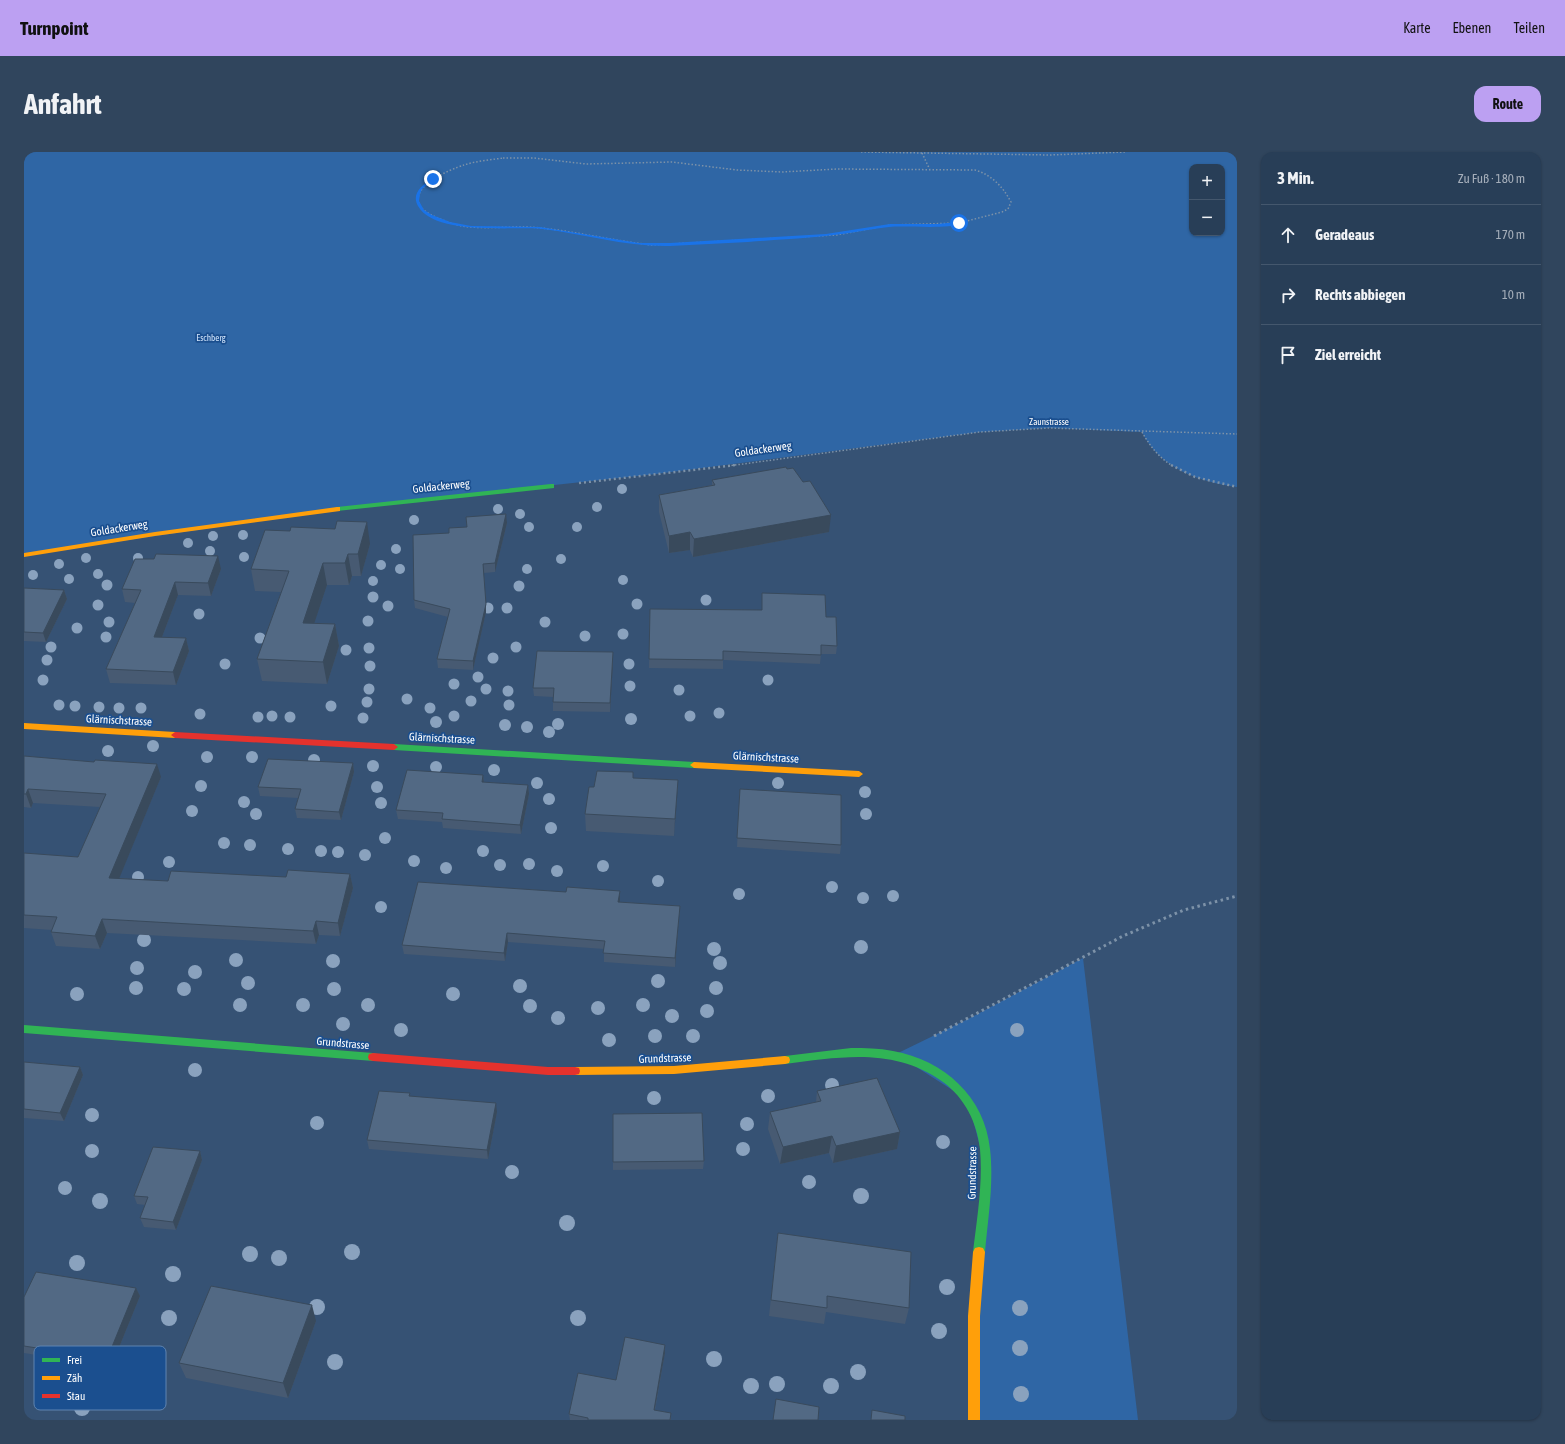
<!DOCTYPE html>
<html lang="de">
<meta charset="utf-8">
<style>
:root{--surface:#283e57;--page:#30455d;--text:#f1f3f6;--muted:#a5aeba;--line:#44576d;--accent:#bca0f2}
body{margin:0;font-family:"Asap Condensed",sans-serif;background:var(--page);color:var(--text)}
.controls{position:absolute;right:12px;top:12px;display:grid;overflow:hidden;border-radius:8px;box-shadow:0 1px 3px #0004}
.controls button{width:36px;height:36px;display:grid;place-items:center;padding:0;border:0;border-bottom:1px solid var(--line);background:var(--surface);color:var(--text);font:20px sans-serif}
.stop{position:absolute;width:12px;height:12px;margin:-9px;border:3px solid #1a73e8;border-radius:50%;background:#fff}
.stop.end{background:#1a73e8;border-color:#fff;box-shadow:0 1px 4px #0008}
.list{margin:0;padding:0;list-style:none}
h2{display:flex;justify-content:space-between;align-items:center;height:52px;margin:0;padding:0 16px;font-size:17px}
h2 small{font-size:13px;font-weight:400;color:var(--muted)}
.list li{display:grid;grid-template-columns:26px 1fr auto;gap:12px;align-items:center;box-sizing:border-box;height:60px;padding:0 16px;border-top:1px solid var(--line)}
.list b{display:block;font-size:15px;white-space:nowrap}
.list em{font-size:13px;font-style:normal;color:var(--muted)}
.icon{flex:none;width:22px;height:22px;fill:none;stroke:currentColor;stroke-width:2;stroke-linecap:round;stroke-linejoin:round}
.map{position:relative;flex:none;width:1213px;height:1268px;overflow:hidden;border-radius:12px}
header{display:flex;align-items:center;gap:24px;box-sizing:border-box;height:56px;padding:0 20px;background:var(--accent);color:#111}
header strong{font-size:19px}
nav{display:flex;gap:22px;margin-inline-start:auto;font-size:14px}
.intro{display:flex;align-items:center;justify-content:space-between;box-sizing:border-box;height:96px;padding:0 24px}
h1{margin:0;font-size:28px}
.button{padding:10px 18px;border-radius:12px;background:var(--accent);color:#111;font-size:14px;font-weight:700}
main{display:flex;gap:24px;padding:0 24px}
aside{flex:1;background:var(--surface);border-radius:12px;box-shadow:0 1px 3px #0004}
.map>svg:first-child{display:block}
.green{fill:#2f66a5;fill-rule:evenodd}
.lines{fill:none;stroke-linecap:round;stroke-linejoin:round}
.path-far2{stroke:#7d92a8;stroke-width:1.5;stroke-dasharray:1.5 2;stroke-linecap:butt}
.path-far1{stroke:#7d92a8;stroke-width:2.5;stroke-dasharray:2 3;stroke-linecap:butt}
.path{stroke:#7d92a8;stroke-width:3;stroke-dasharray:2.5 3.5;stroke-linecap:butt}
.fast{fill:#30b455;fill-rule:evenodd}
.slow{fill:#ff9f0a;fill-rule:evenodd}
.jam{fill:#e5322d;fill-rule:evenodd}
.tree{fill:#8aa2be}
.wall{fill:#475a72}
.shaded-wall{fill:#394a5c}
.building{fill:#526984;stroke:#394a5c}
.route{fill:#1a73e8}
.labels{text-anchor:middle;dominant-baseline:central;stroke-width:3.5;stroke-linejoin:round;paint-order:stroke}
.far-park-label{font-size:9px;fill:#cfe3fa;stroke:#1b4f8f}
.far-street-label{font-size:9px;fill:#fff;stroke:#1b4f8f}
.street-label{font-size:11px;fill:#fff;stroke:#1b4f8f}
.key{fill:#1b4f8f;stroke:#5f84b1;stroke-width:1}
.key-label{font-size:11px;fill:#fff}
</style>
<header>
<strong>Turnpoint</strong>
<nav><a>Karte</a><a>Ebenen</a><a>Teilen</a></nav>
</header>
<div class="intro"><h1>Anfahrt</h1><a class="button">Route</a></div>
<main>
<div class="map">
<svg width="1213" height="1268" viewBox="0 0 1213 1268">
<rect width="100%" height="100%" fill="#365274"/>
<path class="green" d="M0 0H1213V335C1176 330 1135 316 1118 280L1025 276 956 280 632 322 347 353 0 403ZM1168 15H1198V81H1168Z
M1059 806 1114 1268H950L962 1018 944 948 872 902 946 866Z"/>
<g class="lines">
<path class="path-far2" d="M837 0 1026 3 1101 0
M898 1 906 18
M479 6H510L562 12 648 10 713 18 758 20 813 17 951 18C968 23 979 35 987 50L984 57 978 60 935 71 866 73 812 83 628 93C591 89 554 80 517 76 491 73 463 78 438 74 428 72 402 63 397 55 383 35 425 18 440 13 452 9 466 8 479 6Z
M1118 280C1126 294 1135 306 1149 314
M704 314 956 280 1025 276 1213 282"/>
<path class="path-far1" d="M1147 313 1171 325 1213 335
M555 331 712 313"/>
<path class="path" d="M910 884 1099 784 1160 758 1213 744"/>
<path class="fast" d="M527 332H530V336L313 359 309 357 313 355Z
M370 592 670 610 674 613 670 616 370 598 366 595Z
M0 873 349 901 353 902 354 905 353 908 349 909 0 881Z
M827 896C841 896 855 896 869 899 920 908 961 945 966 997 970 1031 964 1066 961 1100L959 1104 955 1105 951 1104 949 1100C953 1066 959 1031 956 997 953 971 941 946 919 930 870 895 817 905 761 912L757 911 756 908 757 905 761 904Z"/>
<path class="slow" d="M313 355H316V359L131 384 0 405V401L131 380Z
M0 571 151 580 155 583 151 586 0 577Z
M670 610 835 619 839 622 835 625 670 616 666 613Z
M761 904 765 905 766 908 765 911 761 912 650 922 551 923 547 922 546 919 547 916 551 915 650 914Z
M955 1095 959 1096 961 1100 956 1164V1268H944V1164L949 1100 951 1096Z"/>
<path class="jam" d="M151 580 370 592 374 595 370 598 151 586 147 583Z
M349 901 524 915H551L555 916 556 919 555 922 551 923H524L349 909 345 908 344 905 345 902Z"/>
</g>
<g class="tree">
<circle cx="598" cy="337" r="5"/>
<circle cx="573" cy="355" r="5"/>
<circle cx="474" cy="357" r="5"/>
<circle cx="496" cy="362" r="5"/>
<circle cx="390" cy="368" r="5"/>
<circle cx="505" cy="375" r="5"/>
<circle cx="553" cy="375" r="5"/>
<circle cx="219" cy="383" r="5"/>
<circle cx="189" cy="384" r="5"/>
<circle cx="164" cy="391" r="5"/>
<circle cx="372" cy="397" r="5"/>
<circle cx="186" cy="399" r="5"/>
<circle cx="220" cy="405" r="5"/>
<circle cx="62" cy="406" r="5"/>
<circle cx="114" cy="406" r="5"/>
<circle cx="537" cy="407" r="5"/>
<circle cx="35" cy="412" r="5"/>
<circle cx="357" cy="413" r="5"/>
<circle cx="376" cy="417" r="5"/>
<circle cx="503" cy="417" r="5"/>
<circle cx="74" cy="422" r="5"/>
<circle cx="9" cy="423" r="5"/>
<circle cx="45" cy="427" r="5"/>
<circle cx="599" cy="428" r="5"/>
<circle cx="349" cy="429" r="5"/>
<circle cx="83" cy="433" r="5.5"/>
<circle cx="495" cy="434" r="5.5"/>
<circle cx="349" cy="445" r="5.5"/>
<circle cx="682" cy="448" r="5.5"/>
<circle cx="613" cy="452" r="5.5"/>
<circle cx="74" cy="453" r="5.5"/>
<circle cx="364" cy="454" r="5.5"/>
<circle cx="464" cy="456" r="5.5"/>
<circle cx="483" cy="456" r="5.5"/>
<circle cx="175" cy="462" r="5.5"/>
<circle cx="344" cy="469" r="5.5"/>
<circle cx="85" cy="470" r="5.5"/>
<circle cx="521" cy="470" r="5.5"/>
<circle cx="53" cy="476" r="5.5"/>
<circle cx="599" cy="482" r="5.5"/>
<circle cx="561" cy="484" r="5.5"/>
<circle cx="82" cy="485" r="5.5"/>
<circle cx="236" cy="486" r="5.5"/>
<circle cx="27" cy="495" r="5.5"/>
<circle cx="492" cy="495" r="5.5"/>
<circle cx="345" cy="496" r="5.5"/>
<circle cx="322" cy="498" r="5.5"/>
<circle cx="469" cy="506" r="5.5"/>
<circle cx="23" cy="508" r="5.5"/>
<circle cx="201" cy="512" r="5.5"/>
<circle cx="605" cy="512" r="5.5"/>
<circle cx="346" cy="514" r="5.5"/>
<circle cx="454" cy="525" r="5.5"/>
<circle cx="19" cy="528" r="5.5"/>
<circle cx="744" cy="528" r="5.5"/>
<circle cx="430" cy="532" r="5.5"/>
<circle cx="606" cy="534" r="5.5"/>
<circle cx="345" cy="537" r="5.5"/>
<circle cx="462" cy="537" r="5.5"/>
<circle cx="655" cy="538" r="5.5"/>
<circle cx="484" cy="539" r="5.5"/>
<circle cx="383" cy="547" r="5.5"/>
<circle cx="447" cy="549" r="5.5"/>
<circle cx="343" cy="550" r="5.5"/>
<circle cx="35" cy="553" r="5.5"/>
<circle cx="485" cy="553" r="5.5"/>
<circle cx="51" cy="554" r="5.5"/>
<circle cx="307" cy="554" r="5.5"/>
<circle cx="75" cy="555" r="5.5"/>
<circle cx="95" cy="556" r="5.5"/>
<circle cx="117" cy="556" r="5.5"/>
<circle cx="406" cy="556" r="5.5"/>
<circle cx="695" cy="561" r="5.5"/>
<circle cx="176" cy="562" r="5.5"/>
<circle cx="248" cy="564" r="5.5"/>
<circle cx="430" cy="564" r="5.5"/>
<circle cx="666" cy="564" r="5.5"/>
<circle cx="234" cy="565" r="5.5"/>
<circle cx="266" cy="565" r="5.5"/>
<circle cx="339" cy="566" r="5.5"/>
<circle cx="607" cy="567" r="6"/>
<circle cx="412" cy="570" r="6"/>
<circle cx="534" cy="572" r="6"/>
<circle cx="481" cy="573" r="6"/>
<circle cx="503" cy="575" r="6"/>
<circle cx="525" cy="580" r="6"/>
<circle cx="129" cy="594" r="6"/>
<circle cx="84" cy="599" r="6"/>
<circle cx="183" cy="605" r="6"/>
<circle cx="228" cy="605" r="6"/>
<circle cx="290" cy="608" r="6"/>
<circle cx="349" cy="614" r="6"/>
<circle cx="412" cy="615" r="6"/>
<circle cx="470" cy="618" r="6"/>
<circle cx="513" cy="631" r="6"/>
<circle cx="754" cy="631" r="6"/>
<circle cx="177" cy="634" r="6"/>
<circle cx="353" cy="635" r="6"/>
<circle cx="841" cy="640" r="6"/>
<circle cx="525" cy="647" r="6"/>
<circle cx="220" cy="650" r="6"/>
<circle cx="357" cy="651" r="6"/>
<circle cx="168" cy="659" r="6"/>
<circle cx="232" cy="662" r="6"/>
<circle cx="842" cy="662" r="6"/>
<circle cx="527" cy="676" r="6"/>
<circle cx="361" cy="686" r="6"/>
<circle cx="200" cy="691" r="6"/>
<circle cx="226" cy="693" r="6"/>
<circle cx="264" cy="697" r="6"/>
<circle cx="297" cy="699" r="6"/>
<circle cx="459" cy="699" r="6"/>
<circle cx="314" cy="700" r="6"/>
<circle cx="341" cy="703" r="6"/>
<circle cx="390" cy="709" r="6"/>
<circle cx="145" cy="710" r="6"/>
<circle cx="505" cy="712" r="6"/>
<circle cx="476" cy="713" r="6"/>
<circle cx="579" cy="714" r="6"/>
<circle cx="422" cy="716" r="6"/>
<circle cx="533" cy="719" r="6"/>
<circle cx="114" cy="725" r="6"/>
<circle cx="634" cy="729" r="6"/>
<circle cx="808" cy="735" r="6"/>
<circle cx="715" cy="742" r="6"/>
<circle cx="869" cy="744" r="6"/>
<circle cx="839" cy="746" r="6"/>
<circle cx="357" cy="755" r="6"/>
<circle cx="120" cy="788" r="7"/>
<circle cx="837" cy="795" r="7"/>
<circle cx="690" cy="797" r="7"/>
<circle cx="212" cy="808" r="7"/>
<circle cx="309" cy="809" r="7"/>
<circle cx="696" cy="811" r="7"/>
<circle cx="113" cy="816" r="7"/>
<circle cx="171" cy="820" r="7"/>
<circle cx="634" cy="829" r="7"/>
<circle cx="224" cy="831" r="7"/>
<circle cx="496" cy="834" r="7"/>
<circle cx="112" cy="836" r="7"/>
<circle cx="692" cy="836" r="7"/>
<circle cx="160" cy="837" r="7"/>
<circle cx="310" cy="837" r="7"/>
<circle cx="53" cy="842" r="7"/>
<circle cx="429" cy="842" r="7"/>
<circle cx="216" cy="853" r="7"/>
<circle cx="279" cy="853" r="7"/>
<circle cx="344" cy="853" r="7"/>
<circle cx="619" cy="853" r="7"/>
<circle cx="506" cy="854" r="7"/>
<circle cx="574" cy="856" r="7"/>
<circle cx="683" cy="859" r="7"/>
<circle cx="648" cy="864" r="7"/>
<circle cx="534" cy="866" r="7"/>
<circle cx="319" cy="872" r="7"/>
<circle cx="377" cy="878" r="7"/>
<circle cx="993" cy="878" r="7"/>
<circle cx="631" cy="884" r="7"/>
<circle cx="669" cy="884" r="7"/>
<circle cx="585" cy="888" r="7"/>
<circle cx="171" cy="918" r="7"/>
<circle cx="808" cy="933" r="7"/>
<circle cx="744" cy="944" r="7"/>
<circle cx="630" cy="946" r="7"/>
<circle cx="68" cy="963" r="7"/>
<circle cx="293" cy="971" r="7"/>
<circle cx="723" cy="972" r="7"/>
<circle cx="919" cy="990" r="7"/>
<circle cx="719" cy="997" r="7"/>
<circle cx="68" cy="999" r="7"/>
<circle cx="488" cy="1020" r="7"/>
<circle cx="785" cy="1030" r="7"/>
<circle cx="41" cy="1036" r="7"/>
<circle cx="837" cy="1044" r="8"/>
<circle cx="76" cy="1049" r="8"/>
<circle cx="543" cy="1071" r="8"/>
<circle cx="328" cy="1100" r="8"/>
<circle cx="226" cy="1102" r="8"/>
<circle cx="255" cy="1106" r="8"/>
<circle cx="53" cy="1111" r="8"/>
<circle cx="149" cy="1122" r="8"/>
<circle cx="923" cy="1135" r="8"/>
<circle cx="293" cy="1155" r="8"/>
<circle cx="996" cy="1156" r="8"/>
<circle cx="145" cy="1166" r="8"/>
<circle cx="554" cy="1166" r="8"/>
<circle cx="915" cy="1179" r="8"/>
<circle cx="996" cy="1196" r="8"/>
<circle cx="690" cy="1207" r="8"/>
<circle cx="311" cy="1210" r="8"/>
<circle cx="834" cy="1220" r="8"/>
<circle cx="753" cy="1232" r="8"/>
<circle cx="727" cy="1234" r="8"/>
<circle cx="807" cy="1234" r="8"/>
<circle cx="997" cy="1242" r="8"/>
<circle cx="58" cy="1256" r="8"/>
</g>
<path class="wall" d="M688 328 805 380 669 405 666 398 645 401 635 360V343L688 333Z
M483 371 471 420 460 421 462 460 449 518 414 516 413 507 424 465 391 456 390 448 425 381 443 375Z
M346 392 337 424H328L325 433H303L290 471 311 472 315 494 303 532 238 529 233 507 257 440 231 439 227 417Z
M197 417 187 444 154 443 138 485 162 486 165 499 152 533 86 531 82 517 111 451 101 450 98 437Z
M0 436 40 438 43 447 22 490 0 489Z
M738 441 802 465 813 494 812 502H797L796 512 699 508V517L625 516 626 457 738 458Z
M589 500V509L586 560 529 559V545L510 544 509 536Z
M0 604 137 625 95 726 144 729 262 725 326 722 329 736 316 784 295 783 292 792 83 781 76 797 32 794 27 780 28 778 0 776V701L54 705 76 655 9 651 7 656 0 655Z
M329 611 330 620 317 668 273 666 271 657 274 646 236 644 234 635Z
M459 623 460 631 504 633 505 642 497 682 419 676 418 670 374 667 372 658Z
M609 626 654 628 650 684 562 679 561 662 570 635Z
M716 637 817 693 816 702 713 695Z
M596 748 595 750 656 754 651 815 580 810V797L484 790 481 809 380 802 378 793Z
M0 910 56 915 59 923 40 969 0 966Z
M793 939 876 980 873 997 809 1011 805 1001 756 1012 744 977 746 960 792 950Z
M386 941V944L473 960 464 1007 345 997 343 988Z
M589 962 680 1009 679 1017 589 1018Z
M176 999 178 1008 152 1078 120 1075 116 1066 121 1053 113 1052 110 1044Z
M754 1081 885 1156 881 1172 802 1160 800 1172 745 1164Z
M112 1136 116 1144 87 1215 0 1201V1145Z
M292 1169 264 1246 162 1226 155 1211Z
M641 1201 631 1258 647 1261V1268H546L545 1262 592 1228Z"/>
<path class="shaded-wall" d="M482 362 483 371 471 420V411Z
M807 363 805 380 669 405 670 387Z
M343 370 346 392 337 424 334 402Z
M666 380V398L645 401V384Z
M324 402 328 424 325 433 321 411Z
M194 404 197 417 187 444 184 431Z
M299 411 303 433 283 493 279 471Z
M459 412 462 460 449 518V509Z
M151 430 154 443 133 498 130 485Z
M40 438 43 447 22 490 19 481Z
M311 472 315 494 303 532 299 510Z
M162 486 165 499 152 533 149 520Z
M589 500V509L586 560V551Z
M329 611 330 620 317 668 315 660Z
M133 612 137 625 90 739 85 726Z
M459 623 460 632 458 630Z
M654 628 653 646 650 684 651 667Z
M504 633 505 642 497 682 496 673Z
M4 637 9 651 7 656 2 642Z
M326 722 329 736 316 784 314 771Z
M596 739V748L594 759V750Z
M656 754 655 763 651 815V806Z
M78 767 83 781 76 797 71 784Z
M292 769 295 783 292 792 289 779Z
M483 781 484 790 481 809 480 801Z
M56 915 59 923 40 969 36 961Z
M472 951 473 960 464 1007 463 998Z
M876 980 873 997 809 1011 812 994Z
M808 984 805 1001 756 1012 759 995Z
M176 999 178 1008 152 1078 149 1070Z
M112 1136 116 1144 87 1215 83 1207Z
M288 1153 292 1169 264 1246 259 1231Z
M641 1193V1201L629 1266 630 1258Z"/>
<path class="building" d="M762 315 763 317 769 316 779 330 786 329 807 363 670 387 666 380 645 384 635 343 691 333 688 328Z
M482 362 471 411 459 412 462 452 449 509 413 507 426 457 390 448 389 383 425 381V376L443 375 442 365Z
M313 369 343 370 334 402H324L321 411H299L279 471 311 472 299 510 233 507 265 419 227 417 241 378 266 379 267 375 311 377Z
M132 402 194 404 184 431 151 430 130 485 162 486 149 520 82 517 117 438 98 437 111 407H130Z
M0 436 40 438 19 481 0 480Z
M738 441 801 443 802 465H812L813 494 797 493V503L699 499V508L625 507 626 457 738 458Z
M513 499 589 500 586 551 529 550 530 536H509Z
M0 604 70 610 71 608 133 612 85 726 144 729 147 719 262 725 264 718 326 722 314 771 292 769 289 779 78 767 71 784 27 780 33 765 0 763V701L54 705 82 642 4 637 2 642H0Z
M244 607 329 611 315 660 271 657 277 637 234 635Z
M383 618 459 623 458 630 504 633 496 673 418 667 419 661 372 658Z
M573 619 609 620V626L654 628 651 667 561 662 565 635H570Z
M716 637 817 643V693L713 686Z
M394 730 542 740 543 735 596 739 594 750 656 754 651 806 579 801 581 789 483 781 480 801 378 793Z
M0 910 56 915 36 961 0 957Z
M853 926 876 980 812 994 808 984 759 995 746 960 797 949 793 939Z
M355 939 386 941 385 944 472 951 463 998 343 988Z
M678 961 680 1009 589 1010V962Z
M129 995 176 999 149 1070 116 1066 124 1045 110 1044Z
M754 1081 887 1100 885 1156 803 1144V1156L747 1148Z
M12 1120 112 1136 83 1207 0 1194V1145Z
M187 1134 288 1153 259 1231 155 1211Z
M601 1185 641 1193 630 1258 647 1261 646 1268H564V1266L545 1262 554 1221 592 1228Z
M752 1247 795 1255 794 1268H749Z
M848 1258 881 1264V1268H847Z"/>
<path class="route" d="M408 26 411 27 398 37 396 42 395 49 400 58 408 63 426 70 447 74 516 75 615 91H646L802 82 866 72H912L935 70 937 71C924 78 882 73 865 75 854 76 843 78 832 80 796 86 761 87 724 90 698 91 672 93 646 94 602 95 561 82 518 77 488 74 411 84 394 54 387 41 398 34 408 26Z"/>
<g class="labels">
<g class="far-park-label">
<text x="187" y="186">Eschberg</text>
</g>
<g class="far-street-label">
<text x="1025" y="270">Zaunstrasse</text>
</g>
<g class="street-label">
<text transform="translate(739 297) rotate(-8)">Goldackerweg</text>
<text transform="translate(417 334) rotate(-6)">Goldackerweg</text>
<text transform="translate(95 376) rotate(-9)">Goldackerweg</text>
<text transform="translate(95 568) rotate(3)">Glärnischstrasse</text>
<text transform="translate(418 586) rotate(3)">Glärnischstrasse</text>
<text transform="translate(742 605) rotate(3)">Glärnischstrasse</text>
<text transform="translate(319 891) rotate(5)">Grundstrasse</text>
<text transform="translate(641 906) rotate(-2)">Grundstrasse</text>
<text transform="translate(948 1021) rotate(-89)">Grundstrasse</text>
</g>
</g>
<rect x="10" y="1194" width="132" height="64" rx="6" class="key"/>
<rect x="18" y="1206" width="18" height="4" fill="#30b455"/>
<rect x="18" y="1224" width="18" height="4" fill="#ff9f0a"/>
<rect x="18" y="1242" width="18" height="4" fill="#e5322d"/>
<g class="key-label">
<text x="43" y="1212">Frei</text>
<text x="43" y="1230">Zäh</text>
<text x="43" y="1248">Stau</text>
</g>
</svg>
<div class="controls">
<button>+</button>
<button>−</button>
</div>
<div class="stop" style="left:935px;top:71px"></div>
<div class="stop end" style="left:409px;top:27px"></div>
</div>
<aside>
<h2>3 Min.<small>Zu Fuß · 180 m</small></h2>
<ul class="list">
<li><svg class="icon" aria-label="ahead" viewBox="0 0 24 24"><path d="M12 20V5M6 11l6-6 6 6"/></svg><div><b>Geradeaus</b></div><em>170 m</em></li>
<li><svg class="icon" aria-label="right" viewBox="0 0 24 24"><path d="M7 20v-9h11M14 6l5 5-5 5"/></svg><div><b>Rechts abbiegen</b></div><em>10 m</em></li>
<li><svg class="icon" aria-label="arrive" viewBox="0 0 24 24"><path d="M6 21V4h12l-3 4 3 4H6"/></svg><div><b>Ziel erreicht</b></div></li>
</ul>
</aside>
</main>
